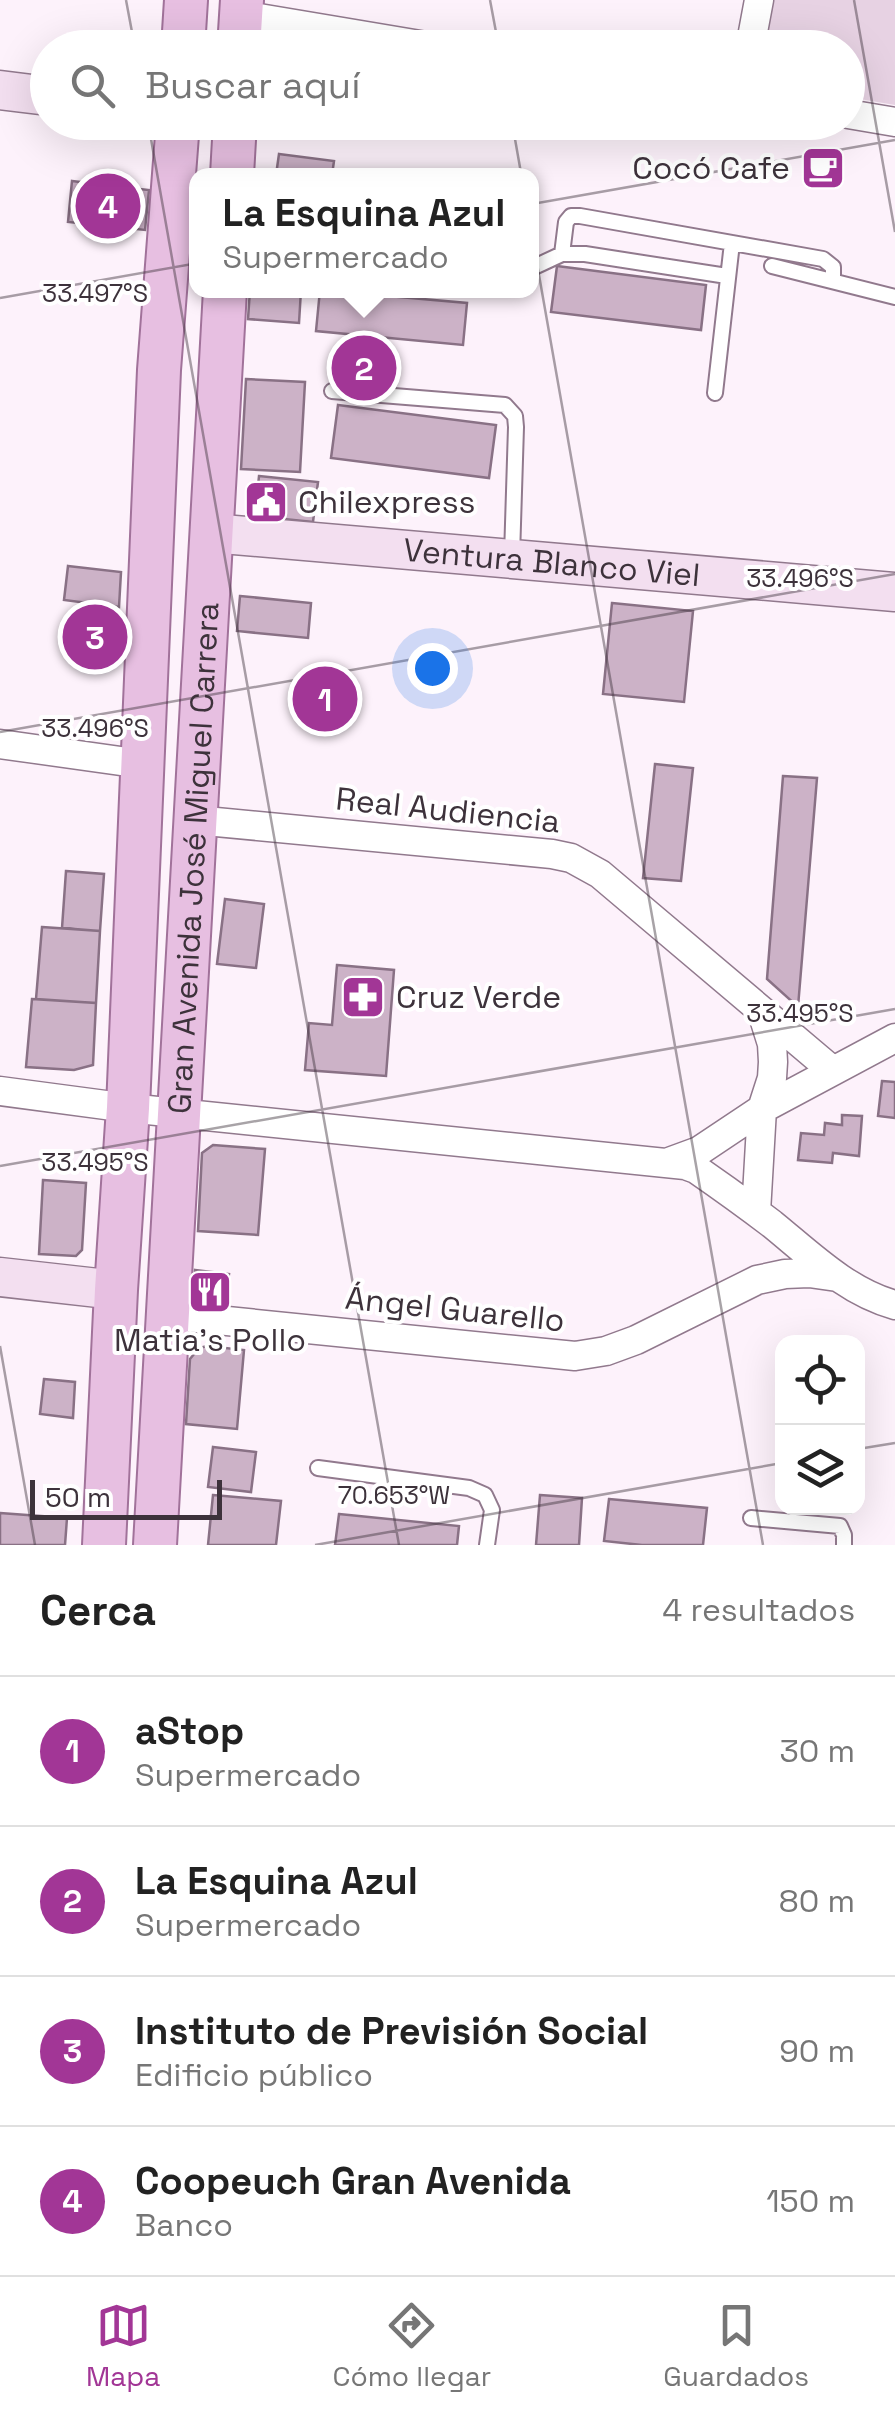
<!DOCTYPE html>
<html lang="es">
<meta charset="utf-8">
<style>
:root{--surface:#fff;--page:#f6f6f6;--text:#222;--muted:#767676;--line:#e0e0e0;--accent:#a23696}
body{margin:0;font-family:"Space Grotesk",sans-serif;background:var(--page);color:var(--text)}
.controls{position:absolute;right:30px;bottom:30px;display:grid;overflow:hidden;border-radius:20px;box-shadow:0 10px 40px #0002}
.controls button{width:90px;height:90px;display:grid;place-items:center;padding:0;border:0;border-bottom:2px solid var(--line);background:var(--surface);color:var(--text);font:50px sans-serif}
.scale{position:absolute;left:30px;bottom:25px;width:192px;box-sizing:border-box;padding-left:10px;border:5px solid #3d323b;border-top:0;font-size:28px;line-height:35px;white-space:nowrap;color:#3d323b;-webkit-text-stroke:8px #fff;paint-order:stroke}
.you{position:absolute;left:432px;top:668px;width:35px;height:35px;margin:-25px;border:8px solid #fff;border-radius:50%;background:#1a73e8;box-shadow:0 0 0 15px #1a73e833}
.badge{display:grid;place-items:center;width:65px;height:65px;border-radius:50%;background:var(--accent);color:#fff;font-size:32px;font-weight:700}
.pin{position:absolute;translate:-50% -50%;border:5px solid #fff;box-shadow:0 2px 10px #0006}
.popup{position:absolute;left:189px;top:168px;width:350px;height:130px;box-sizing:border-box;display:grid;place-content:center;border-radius:20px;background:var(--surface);filter:drop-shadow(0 2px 8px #0005);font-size:32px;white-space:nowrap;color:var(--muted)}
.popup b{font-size:38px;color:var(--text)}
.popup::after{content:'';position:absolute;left:50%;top:100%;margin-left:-20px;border:20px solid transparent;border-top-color:var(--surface)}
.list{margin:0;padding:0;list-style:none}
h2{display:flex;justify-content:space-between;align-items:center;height:130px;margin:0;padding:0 40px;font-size:42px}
h2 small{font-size:32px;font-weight:400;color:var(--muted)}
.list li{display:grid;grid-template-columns:65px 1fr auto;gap:30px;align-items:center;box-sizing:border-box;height:150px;padding:0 40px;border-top:2px solid var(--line)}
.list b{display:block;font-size:38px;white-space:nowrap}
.list p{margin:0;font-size:32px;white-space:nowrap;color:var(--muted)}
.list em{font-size:32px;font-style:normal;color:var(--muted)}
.icon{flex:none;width:55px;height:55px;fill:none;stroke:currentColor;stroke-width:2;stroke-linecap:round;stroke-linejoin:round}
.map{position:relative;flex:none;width:895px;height:1545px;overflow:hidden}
.search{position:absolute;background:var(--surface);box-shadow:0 10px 40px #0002;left:30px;right:30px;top:30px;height:110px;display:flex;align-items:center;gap:25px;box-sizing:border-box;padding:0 35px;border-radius:55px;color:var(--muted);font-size:38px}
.sheet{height:730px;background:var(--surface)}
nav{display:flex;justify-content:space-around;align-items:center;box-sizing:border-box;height:140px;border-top:2px solid var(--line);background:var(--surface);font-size:28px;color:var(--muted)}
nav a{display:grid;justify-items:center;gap:5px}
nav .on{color:var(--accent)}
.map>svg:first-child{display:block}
.green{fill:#e7d2e3}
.building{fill:#ccb2c7;stroke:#897185;stroke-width:2.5}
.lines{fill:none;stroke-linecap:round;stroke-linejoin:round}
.lane-casing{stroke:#91798d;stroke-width:18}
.street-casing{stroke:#91798d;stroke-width:31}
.secondary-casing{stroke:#91798d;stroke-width:41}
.primary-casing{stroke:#a1729a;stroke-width:46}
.lane{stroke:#fff;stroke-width:14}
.street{stroke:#fff;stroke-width:28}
.secondary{stroke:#f3dff0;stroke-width:38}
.primary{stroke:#e7bfe1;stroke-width:42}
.ticks{fill:none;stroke:#3d323b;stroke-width:2.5;stroke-opacity:0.45}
.labels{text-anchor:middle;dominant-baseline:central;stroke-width:8;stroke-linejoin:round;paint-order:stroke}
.poi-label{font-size:32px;fill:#3d323b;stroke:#fff;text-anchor:start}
.street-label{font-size:32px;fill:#3d323b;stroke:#fff}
.ticks-label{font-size:25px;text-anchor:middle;fill:#3d323b;stroke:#fff;stroke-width:8;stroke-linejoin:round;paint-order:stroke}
</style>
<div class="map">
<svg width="895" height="1545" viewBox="0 0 895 1545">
<rect width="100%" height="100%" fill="#fdf2fb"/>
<path class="green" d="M769 0H895V105L848 97V48H761Z"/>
<path class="building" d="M279 154 334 161 332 175H276Z
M72 181 149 190 145 230 68 222Z
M557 266 706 285 701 330 551 312Z
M250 290H301L299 323 248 319Z
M320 290 467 303 463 345 316 331Z
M343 344 388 351 384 389 340 385Z
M246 379 305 382 300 472 241 469Z
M338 405 496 425 489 478 331 458Z
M259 476 318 482 313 522 255 516Z
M68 566 121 572 119 607 64 600Z
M240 596 311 603 308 638 237 631Z
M612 603 693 611 684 702 603 694Z
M309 672 346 675 342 725 304 722Z
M655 764 693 768 681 881 643 878Z
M783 776 817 778 798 1007 767 979Z
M66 871 104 874 100 931 62 928Z
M225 899 264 904 256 968 217 964Z
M42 927 100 931 96 1003 36 999Z
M337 965 394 970 386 1076 305 1070 309 1023 332 1025Z
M32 999 96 1003 93 1065 74 1070 26 1067Z
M882 1081 895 1082V1118L878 1116Z
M842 1115 862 1116 859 1156 833 1153 832 1163 798 1160 801 1133 824 1135 825 1123 842 1125Z
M213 1145 265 1149 258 1235 198 1231 202 1153Z
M43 1180 86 1183 82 1250 76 1256 39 1254Z
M195 1270 229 1274 224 1309 204 1306 193 1298Z
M207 1346 244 1350 237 1429 186 1424 190 1359 199 1348Z
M44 1379 75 1382 73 1418 40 1414Z
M213 1447 256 1452 251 1492 208 1487Z
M213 1495 281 1501 276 1545H208Z
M540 1495 582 1498 579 1545H536Z
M609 1499 707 1508 703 1545H642L604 1541Z
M0 1513 67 1518 65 1545H0Z
M339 1514 459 1526 457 1545H335Z"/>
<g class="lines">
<g class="lane-casing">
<path id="lane" d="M562 254 566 222 571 216H580L823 259 833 267V280
M772 266 895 297
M532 268 562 254H585L727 276
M332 391 505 405 515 416 516 427 512 556
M715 393 732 243
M318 1468 469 1488 485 1495 492 1510 487 1545
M751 1518 840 1526 844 1535V1545"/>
</g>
<g class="street-casing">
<path id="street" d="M241 15 438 48
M750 48 759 0
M848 114 895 122
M0 744 142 764
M195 820 552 854 571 858 600 874 833 1071
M0 1091 128 1108 685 1165 696 1169C722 1187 747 1205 772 1224 809 1254 847 1292 895 1305
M669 1162 699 1151 762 1109 895 1038
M756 1212 762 1109 772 1078 773 1062 772 1044 762 1012
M167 1315 575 1356 606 1351 636 1340 757 1280 785 1274 809 1273 837 1277"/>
</g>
<g class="secondary-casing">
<g id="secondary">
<path d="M0 90 48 96"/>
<path id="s1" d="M211 533 895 592"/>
<path d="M0 1277 116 1290"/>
</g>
</g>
<g class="primary-casing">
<g id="primary">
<path d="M183 48 186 0"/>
<path d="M239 48 242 0"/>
<path d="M232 175 235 122"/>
<path d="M104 1545 116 1290 128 1108 159 370 178 122"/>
<path id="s2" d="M155 1545 225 290"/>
</g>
</g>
<use href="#lane" class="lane"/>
<use href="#street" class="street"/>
<use href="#secondary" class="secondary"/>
<use href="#primary" class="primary"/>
</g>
<path class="ticks" d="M126 0 135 48M490 0 499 48M854 0 895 232M148 122 399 1545M512 122 763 1545M0 298 895 140M0 732 895 574M0 1166 895 1009M0 1346 35 1545M858 1449 895 1443M315 1545 782 1463"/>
<defs>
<g id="cafe-square" transform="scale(2.25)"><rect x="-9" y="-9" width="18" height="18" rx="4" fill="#a23696" stroke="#fff"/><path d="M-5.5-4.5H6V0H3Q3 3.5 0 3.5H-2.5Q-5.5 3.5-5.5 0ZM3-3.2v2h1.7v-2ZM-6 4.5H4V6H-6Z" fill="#fff"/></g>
<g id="civic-square" transform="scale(2.25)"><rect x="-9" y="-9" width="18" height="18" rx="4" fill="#a23696" stroke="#fff"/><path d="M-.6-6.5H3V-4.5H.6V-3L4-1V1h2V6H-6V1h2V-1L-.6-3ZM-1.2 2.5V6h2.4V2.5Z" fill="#fff"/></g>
<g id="pharmacy-square" transform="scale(2.25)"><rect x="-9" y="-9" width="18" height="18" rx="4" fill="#a23696" stroke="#fff"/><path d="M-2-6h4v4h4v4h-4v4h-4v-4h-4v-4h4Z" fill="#fff"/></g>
<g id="restaurant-square" transform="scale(2.25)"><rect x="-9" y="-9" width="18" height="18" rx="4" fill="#a23696" stroke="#fff"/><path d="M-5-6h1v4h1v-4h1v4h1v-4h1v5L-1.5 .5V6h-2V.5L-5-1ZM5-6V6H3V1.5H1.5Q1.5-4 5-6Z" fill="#fff"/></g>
</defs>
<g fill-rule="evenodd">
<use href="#cafe-square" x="823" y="168"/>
<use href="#civic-square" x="266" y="502"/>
<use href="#pharmacy-square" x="363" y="997"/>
<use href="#restaurant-square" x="210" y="1292"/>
</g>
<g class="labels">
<g class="poi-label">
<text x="790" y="168" text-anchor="end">Cocó Cafe</text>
<text x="298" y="502">Chilexpress</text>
<text x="396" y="997">Cruz Verde</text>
<text x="210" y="1340" text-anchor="middle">Matia's Pollo</text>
</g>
<g class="street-label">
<text stroke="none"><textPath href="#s1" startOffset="342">Ventura Blanco Viel</textPath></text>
<text transform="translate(448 810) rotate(6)">Real Audiencia</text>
<text stroke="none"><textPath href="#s2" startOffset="688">Gran Avenida José Miguel Carrera</textPath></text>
<text transform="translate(455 1309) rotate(6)">Ángel Guarello</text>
</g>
</g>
<g class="ticks-label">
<text x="95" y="302">33.497°S</text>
<text x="800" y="587">33.496°S</text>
<text x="95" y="737">33.496°S</text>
<text x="800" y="1022">33.495°S</text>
<text x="95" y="1171">33.495°S</text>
<text x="394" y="1504">70.653°W</text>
</g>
</svg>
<div class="controls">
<button><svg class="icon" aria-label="locate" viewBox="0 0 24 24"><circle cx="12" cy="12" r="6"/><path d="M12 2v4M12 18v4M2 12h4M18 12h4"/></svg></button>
<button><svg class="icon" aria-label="layers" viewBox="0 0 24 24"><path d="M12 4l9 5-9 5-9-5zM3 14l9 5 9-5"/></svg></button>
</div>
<div class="scale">50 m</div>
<div class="you"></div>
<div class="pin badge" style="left:325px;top:699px">1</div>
<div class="pin badge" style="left:364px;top:368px">2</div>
<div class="popup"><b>La Esquina Azul</b>Supermercado</div>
<div class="pin badge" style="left:95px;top:637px">3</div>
<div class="pin badge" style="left:108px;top:206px">4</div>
<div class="search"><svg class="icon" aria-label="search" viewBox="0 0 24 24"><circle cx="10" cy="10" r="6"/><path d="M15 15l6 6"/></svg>Buscar aquí</div>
</div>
<section class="sheet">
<h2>Cerca<small>4 resultados</small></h2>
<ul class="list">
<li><span class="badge">1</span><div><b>aStop</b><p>Supermercado</p></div><em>30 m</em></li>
<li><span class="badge">2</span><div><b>La Esquina Azul</b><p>Supermercado</p></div><em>80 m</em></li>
<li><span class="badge">3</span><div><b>Instituto de Previsión Social</b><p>Edificio público</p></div><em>90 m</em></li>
<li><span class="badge">4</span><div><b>Coopeuch Gran Avenida</b><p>Banco</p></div><em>150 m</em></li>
</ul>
</section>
<nav>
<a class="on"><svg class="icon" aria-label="map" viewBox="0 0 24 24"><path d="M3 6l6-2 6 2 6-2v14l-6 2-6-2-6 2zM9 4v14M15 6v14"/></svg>Mapa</a>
<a><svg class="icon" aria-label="directions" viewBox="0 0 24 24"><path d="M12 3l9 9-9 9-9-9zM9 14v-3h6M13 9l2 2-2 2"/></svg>Cómo llegar</a>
<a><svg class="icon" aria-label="saved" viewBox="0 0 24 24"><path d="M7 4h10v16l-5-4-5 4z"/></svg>Guardados</a>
</nav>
